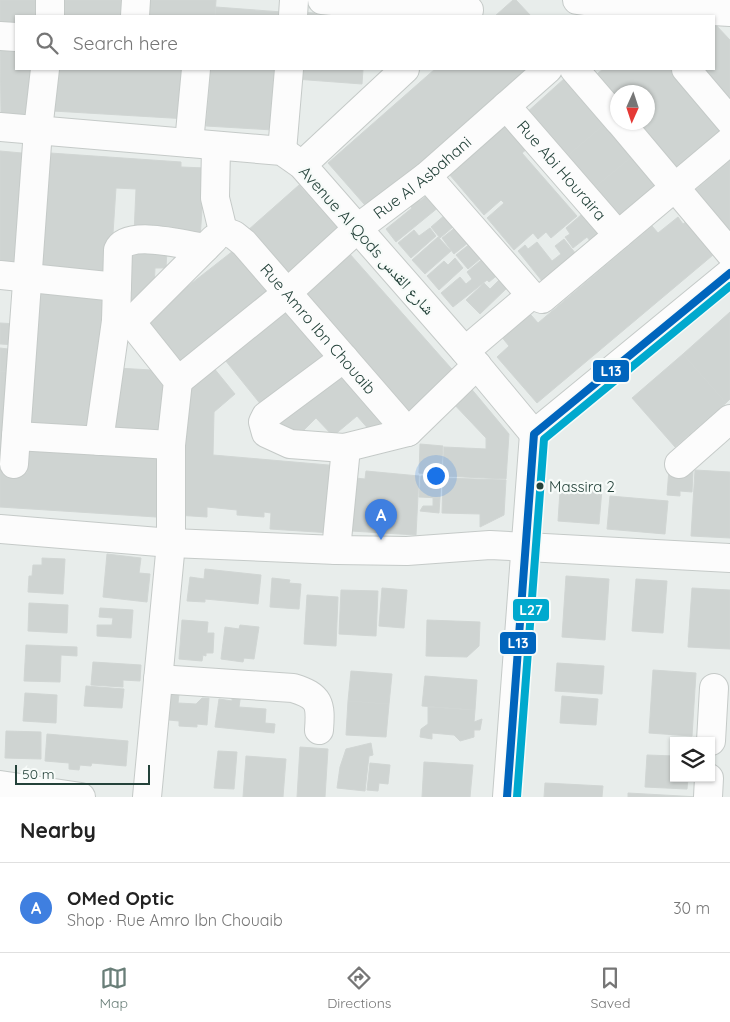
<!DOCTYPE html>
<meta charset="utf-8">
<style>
:root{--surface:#fff;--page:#f6f6f6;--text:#222;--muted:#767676;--line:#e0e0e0;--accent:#697e78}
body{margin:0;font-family:Quicksand,"Noto Naskh Arabic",sans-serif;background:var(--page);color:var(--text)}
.controls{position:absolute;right:15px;bottom:15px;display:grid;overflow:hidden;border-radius:0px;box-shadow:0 1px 4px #0004}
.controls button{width:45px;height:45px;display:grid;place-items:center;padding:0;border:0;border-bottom:1px solid var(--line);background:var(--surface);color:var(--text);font:25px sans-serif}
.compass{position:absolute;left:610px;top:85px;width:45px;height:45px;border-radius:50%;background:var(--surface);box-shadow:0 1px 4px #0004;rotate:183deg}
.scale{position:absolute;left:15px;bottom:12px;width:135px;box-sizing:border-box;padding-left:5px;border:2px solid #24423a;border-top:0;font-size:14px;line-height:18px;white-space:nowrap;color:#24423a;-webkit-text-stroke:4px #f7fbf9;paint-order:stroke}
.you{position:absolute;left:435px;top:475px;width:18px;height:18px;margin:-12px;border:4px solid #fff;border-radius:50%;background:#1a73e8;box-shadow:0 0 0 8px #1a73e833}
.badge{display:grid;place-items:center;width:32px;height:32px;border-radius:50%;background:var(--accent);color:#fff;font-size:16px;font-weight:700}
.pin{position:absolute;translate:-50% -41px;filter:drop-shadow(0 1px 2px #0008)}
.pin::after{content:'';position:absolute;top:26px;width:18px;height:15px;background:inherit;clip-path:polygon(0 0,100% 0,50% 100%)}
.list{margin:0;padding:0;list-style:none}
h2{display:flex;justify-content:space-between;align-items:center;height:65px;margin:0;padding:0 20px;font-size:21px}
h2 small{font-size:16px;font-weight:400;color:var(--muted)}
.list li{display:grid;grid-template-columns:32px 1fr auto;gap:15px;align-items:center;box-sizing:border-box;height:90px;padding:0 20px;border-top:1px solid var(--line)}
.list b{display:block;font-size:19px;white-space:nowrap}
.list p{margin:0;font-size:16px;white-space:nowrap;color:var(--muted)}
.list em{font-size:16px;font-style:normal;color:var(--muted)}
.icon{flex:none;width:28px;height:28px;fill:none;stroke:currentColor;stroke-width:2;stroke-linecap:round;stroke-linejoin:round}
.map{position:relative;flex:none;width:730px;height:797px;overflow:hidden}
.search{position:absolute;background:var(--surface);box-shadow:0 1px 4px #0004;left:15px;right:15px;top:15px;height:55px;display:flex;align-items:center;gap:12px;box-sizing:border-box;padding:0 18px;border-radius:0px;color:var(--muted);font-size:19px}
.sheet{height:155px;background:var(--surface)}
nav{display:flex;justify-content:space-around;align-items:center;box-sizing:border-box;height:70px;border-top:1px solid var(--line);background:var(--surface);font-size:14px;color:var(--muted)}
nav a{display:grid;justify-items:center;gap:2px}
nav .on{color:var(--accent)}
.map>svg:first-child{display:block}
.building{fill:#cfd4d2;stroke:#d1d6d4}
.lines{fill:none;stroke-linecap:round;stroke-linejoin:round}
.minor-casing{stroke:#c5cac8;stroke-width:30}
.minor{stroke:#fcfcfc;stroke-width:28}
.bus-1-casing{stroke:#f7fbf9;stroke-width:11}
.bus-2-casing{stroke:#f7fbf9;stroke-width:11}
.bus-1{stroke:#0065bd;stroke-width:8}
.bus-2{stroke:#00a9ce;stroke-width:8}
.bus-dot{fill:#24423a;stroke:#f7fbf9;stroke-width:2}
.labels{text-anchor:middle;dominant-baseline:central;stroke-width:4.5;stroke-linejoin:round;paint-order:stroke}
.bus-label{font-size:15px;fill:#24423a;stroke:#f7fbf9;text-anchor:start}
.street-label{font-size:16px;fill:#24423a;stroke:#f7fbf9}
.line-badge{stroke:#f7fbf9;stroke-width:2}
.badge-label{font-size:14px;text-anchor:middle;font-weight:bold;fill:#fff}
</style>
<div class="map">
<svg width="730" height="797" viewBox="0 0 730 797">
<rect width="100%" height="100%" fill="#e8edeb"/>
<path class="building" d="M0 0H43L42 16H16V30L0 29Z
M61 0H130L129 16H61Z
M148 0H216L215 16H146Z
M513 0H516L531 16H495Z
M216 7 282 12 281 16H215Z
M300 12 354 16H300Z
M714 23 730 40V105L699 69H714Z
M0 47 16 49V69H40L36 116 1 113Z
M55 69H191L188 119 53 111Z
M211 69H278L273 130 206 126Z
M296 69H363L362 84 295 79Z
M435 69H534L371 212 328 163Z
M603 69H674L728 133 680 174 637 122H648V92H618V100L597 74Z
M565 78 606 123 566 157 525 114Z
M511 121 532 145 522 153 577 216 551 238 546 232 538 239 533 233 514 250 487 218 504 203 501 200 484 215 449 174Z
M606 123 635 154 594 188 566 157Z
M0 151 33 154 23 271 0 269Z
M50 153 181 162V167L205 168 200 238 134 234 136 189 116 188 110 279 42 275Z
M635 154 663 187 622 221 594 188Z
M730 160V233L693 192Z
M299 185 344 235 292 280 247 231Z
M435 189 445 202 396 242 386 229 412 208 407 202 415 196 420 201Z
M589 208 609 235 594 246 587 237 573 248 565 237 570 234 566 228Z
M446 214 460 221 440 238 431 227Z
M678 217 683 224 691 218 719 250 537 403 497 357 509 346 496 330 524 307 538 323 652 226 658 233Z
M461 223 474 238 454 254 442 238Z
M430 228 436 236 411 258 398 243 414 230 419 236Z
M438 237 451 251 425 274 412 260Z
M476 239 487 253 468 269 456 255Z
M564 239 580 259 546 286 518 251 525 245 528 249 537 242 552 261 561 254 555 246Z
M132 247 167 250 166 268H155L154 290 139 303 127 302Z
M238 247 277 296 186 369 146 319Z
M349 253 458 376 410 418 301 295Z
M486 256 500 273 489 282 487 280 453 307 441 293 460 277 466 284 472 279 467 272Z
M455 258 463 268 439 290 427 276 444 261 448 265Z
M499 280 507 288 480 314 466 300 484 283 490 289Z
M41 292 106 297 94 434 30 429Z
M292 307 333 358 266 411 225 360Z
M730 312V399L726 403 683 354Z
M0 323 18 324 17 345 0 344Z
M0 348 16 350 13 372 0 371Z
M683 354 726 403 675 447 632 398Z
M213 367 235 394 214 412 213 455 340 466 332 533 270 529 271 513 264 512V517L237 515V510L207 507V517L176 515 187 391Z
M342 367 387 419 371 432 357 416 333 436 316 418 292 442 275 423Z
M117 368 168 371 164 438 112 435Z
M0 371 13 372 7 471 27 473 29 447 161 456 156 517 0 507Z
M469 386 509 434 506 479 443 476 444 447 486 449V438L451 401Z
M420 444 443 446 441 475 419 473Z
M669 469 693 471 692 492 680 491V496L667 495Z
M695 470 730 472V538L691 536Z
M366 471 419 476 416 535 351 531 355 478 365 479Z
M421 476 441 477 440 498 419 497Z
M443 478 506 480 504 515 480 527V514L442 513Z
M569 487 602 489 599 524 558 521 560 491 569 492Z
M610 496 668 501 665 534 607 529Z
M433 498H440L439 513 420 511 423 506H433Z
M107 554 141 558 139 573 150 574 147 602 103 597Z
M42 558 65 559 63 594 28 592 29 576H32L33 565H42Z
M205 569 261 575 258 604 205 599V602L187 601 190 577 204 579Z
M566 576 609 579 605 640 562 637Z
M272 578 290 580 289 583 301 584 299 609 270 607Z
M636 579 667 581 663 633 632 631Z
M382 588 407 590 404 628 379 626Z
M692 588 730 590V649L688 647Z
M341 590 378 591 376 636 339 634Z
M307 595 338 597 336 646 304 644Z
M29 603 68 605 67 633 28 631Z
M100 608 133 610 131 638 97 636V625H112L113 618 99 617Z
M182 620 208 622 207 633H214L213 653H206V656L203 655 202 661 179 659Z
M427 620 480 622 479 646 467 657 426 656Z
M240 625 259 627 254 659 244 658 243 662 221 659 225 627 239 629Z
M26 645 77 647V656L61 655 60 682 24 681Z
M93 662 141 665 140 681 123 680V687L91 685Z
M557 663 604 666 602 694 555 691Z
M653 670 696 673 692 736 649 733Z
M351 671 392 674 389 704 348 701Z
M425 676 477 680 475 710 422 706Z
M86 686 124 689 122 708 84 706Z
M25 693 57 695 56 723 23 721Z
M171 693 179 694 178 703 196 704 202 698H209L207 725 197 724V727L179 726V721L169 720Z
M241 693 239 707 266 709 265 723 275 724 274 733 215 727 219 699 232 701V695Z
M562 696 598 699 596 725 560 723Z
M348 701 389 704 386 737 346 735Z
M428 707 475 710 474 722 482 719 480 730H474V737L460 741 454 735 432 733V739L420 737 421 729 428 724Z
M6 731 41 732V759L5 758Z
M47 734 128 741 126 766 92 763 91 766 80 765 79 770 69 769V763L45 761Z
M371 743 373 755 369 756 365 791 337 788 340 767 346 749Z
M300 747 328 749 325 797H297Z
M218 751 237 752 234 789 214 788Z
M647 755 674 756V778H688L687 789 645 787Z
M246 756 286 759 283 797H243Z
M424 762 473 765 470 797H422Z
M370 763 390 765 388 784 379 783 378 791 367 790Z
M545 783 603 786 602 797H544Z
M628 793 699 797H628Z"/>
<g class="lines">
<g class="minor-casing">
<g id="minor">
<path d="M322 0 386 6 469 10"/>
<path d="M577 0 613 5 730 12"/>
<path d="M50 16V0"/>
<path d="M135 16 136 0"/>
<path d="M293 16 294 0"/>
<path d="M0 36 16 37"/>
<path d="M574 69 618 120"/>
<path d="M686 69 730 121"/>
<path id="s1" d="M506 106 618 235"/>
<path d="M620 122 730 253"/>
<path d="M0 127 282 151 302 165 465 351 534 434"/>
<path d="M189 143 196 69"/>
<path d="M216 147 215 198 223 231"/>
<path d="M282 151 289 69"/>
<path d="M302 165 405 69"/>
<path d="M427 176 531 295 542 299 730 141"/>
<path id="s2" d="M223 231 234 235 244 243 408 432"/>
<path d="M0 275 117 287"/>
<path d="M116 321 131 322 214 239"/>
<path d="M131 322 178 381 171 445V543L147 797"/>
<path d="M465 351 531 295"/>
<path d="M344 358 266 416 263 422 266 433 290 444 344 448 408 432 477 365"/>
<path id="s3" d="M178 381 287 293 358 228 427 176 548 69"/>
<path d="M16 436 171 445"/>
<path d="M99 441 116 321 118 250C127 229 185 245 205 248"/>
<path d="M14 464 38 130 45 69"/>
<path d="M679 464 730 419"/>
<path d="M0 529 171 543 336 550 407 551 490 545 730 558"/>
<path d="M336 550 346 448"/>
<path d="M158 679 293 688C320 696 321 704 319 730"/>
<path d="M711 741 714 688"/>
<path d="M0 785 81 797"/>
<path d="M507 797 534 434 730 273"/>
<path d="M708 797 709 778"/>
</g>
</g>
<use href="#minor" class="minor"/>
<g class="bus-1-casing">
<path id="bus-1" d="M507 797 534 434 730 273"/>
</g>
<g class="bus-2-casing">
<path id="bus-2" d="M517 797 544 439 730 286"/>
</g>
<use href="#bus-1" class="bus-1"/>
<use href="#bus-2" class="bus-2"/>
</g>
<circle class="bus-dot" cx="540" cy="486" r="4.5"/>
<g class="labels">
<g class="bus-label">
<text x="549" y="486">Massira 2</text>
</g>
<g class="street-label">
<text stroke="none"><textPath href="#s1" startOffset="85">Rue Abi Houraira</textPath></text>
<text stroke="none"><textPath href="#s3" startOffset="318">Rue Al Asbahani</textPath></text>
<text transform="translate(367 240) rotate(48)">Avenue Al Qods شارع القدس</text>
<text stroke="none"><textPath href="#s2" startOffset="138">Rue Amro Ibn Chouaib</textPath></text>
</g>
</g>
<g class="line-badge">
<rect x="592" y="359" width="38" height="24" rx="5" fill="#0065bd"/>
<rect x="512" y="598" width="38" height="24" rx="5" fill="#00a9ce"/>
<rect x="499" y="631" width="38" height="24" rx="5" fill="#0065bd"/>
</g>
<g class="badge-label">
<text x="611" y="376">L13</text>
<text x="531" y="615">L27</text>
<text x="518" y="648">L13</text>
</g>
</svg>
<div class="controls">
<button><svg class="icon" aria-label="layers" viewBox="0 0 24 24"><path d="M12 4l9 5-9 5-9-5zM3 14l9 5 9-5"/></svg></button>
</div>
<svg class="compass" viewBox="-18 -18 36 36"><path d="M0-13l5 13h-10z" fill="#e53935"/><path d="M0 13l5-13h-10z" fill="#767676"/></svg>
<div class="scale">50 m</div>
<div class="you"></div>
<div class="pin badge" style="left:381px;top:540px;background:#3f7fe0">A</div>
<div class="search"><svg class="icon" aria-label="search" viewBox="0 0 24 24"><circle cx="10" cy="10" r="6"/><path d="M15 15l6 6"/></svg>Search here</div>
</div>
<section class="sheet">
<h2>Nearby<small></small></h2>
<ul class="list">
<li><span class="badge" style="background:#3f7fe0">A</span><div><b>OMed Optic</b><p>Shop · Rue Amro Ibn Chouaib</p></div><em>30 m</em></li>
</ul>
</section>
<nav>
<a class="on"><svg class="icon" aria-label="map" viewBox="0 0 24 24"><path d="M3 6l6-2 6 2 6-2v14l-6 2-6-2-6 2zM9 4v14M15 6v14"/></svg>Map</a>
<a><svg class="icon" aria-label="directions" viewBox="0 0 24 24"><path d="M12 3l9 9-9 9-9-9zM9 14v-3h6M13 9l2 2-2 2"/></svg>Directions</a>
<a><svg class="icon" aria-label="saved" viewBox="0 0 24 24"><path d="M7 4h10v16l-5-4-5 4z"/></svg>Saved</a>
</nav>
